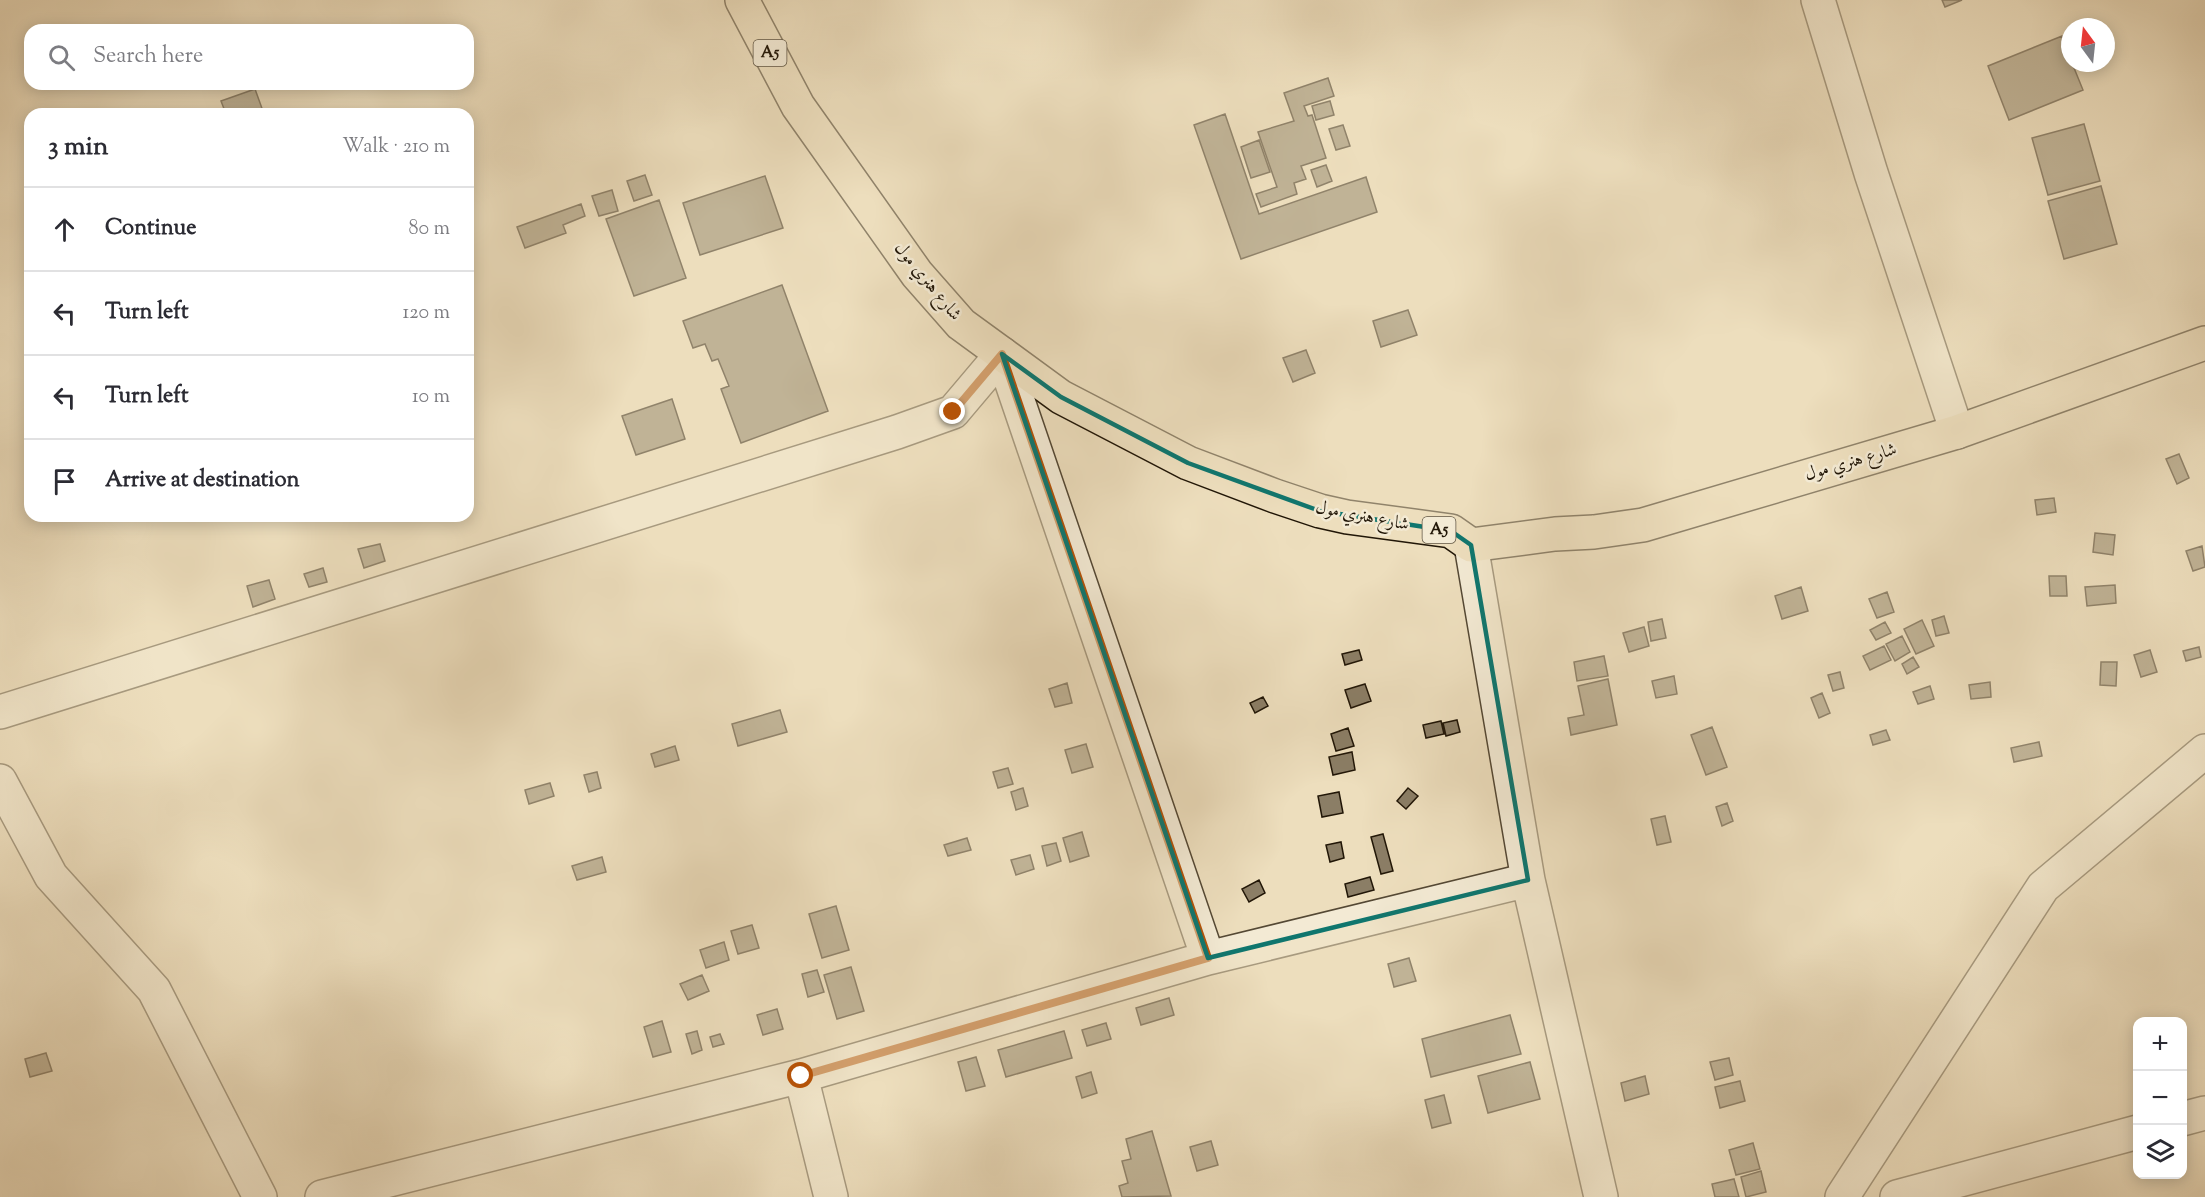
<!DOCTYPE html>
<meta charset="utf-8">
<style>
:root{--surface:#fff;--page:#f2f2f3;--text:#2b2b33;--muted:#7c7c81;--line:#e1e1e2}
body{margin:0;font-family:"Sorts Mill Goudy",Amiri,serif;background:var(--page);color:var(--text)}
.controls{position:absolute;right:18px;bottom:18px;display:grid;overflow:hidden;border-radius:12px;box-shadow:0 3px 15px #0003}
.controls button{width:54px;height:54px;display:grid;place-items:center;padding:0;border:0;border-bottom:2px solid var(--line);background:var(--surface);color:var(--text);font:30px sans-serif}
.compass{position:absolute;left:2061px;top:18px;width:54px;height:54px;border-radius:50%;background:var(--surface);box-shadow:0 3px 15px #0003;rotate:345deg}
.stop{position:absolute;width:18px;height:18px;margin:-14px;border:4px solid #b45309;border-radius:50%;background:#fff}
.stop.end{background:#b45309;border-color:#fff;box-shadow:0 2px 6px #0008}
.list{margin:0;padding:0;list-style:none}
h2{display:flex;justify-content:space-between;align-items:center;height:78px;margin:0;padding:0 24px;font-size:26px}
h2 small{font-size:20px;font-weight:400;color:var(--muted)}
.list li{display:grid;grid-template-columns:39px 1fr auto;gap:18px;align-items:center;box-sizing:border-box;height:84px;padding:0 24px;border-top:2px solid var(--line)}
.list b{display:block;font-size:22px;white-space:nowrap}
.list em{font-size:20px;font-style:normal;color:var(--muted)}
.icon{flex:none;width:33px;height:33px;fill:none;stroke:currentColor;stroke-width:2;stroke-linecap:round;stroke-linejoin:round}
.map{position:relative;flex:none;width:2205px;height:1197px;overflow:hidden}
.search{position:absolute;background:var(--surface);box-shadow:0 3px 15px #0003;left:24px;top:24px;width:450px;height:66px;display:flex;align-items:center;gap:15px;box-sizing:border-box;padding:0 21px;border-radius:18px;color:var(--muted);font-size:22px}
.panel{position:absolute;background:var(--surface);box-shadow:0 3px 15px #0003;left:24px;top:108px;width:450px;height:414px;border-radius:18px}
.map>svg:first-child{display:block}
.building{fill:#8b7e66;stroke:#211607;stroke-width:1.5}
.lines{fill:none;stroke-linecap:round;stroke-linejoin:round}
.street-casing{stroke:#544834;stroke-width:36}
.highway-casing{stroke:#211607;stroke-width:36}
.street{stroke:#f3ead4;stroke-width:33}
.highway{stroke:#eddebd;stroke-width:33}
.route{stroke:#b45309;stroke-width:8}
.marked{fill:none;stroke:#0f766e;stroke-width:4.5;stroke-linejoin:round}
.labels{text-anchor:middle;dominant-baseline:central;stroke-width:5;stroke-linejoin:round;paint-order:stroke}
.shield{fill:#f3ead4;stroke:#605644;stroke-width:1.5}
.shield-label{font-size:16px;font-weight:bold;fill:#211607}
.street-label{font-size:18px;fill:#211607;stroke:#f3ead4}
</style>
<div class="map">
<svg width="2205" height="1197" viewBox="0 0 2205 1197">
<rect width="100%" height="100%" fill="#eddebd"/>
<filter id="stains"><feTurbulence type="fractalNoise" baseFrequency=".00333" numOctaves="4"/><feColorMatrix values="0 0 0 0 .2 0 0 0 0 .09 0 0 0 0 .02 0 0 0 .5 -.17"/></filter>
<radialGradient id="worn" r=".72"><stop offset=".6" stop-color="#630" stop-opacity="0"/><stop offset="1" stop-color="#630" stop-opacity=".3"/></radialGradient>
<path class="building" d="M1942 0H1962L1945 7Z
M2062 36 2070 57V63H2072L2083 90 2009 120 1988 66Z
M1328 78 1334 96 1304 106 1308 116 1312 115 1326 158 1301 166 1306 179 1294 183 1297 194 1261 207 1256 194 1277 187 1258 132 1294 121 1284 93Z
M255 89 264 114H226L221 101Z
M1330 101 1334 115 1316 120 1312 106Z
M1225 114 1259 214 1366 177 1377 212 1241 259 1194 125Z
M2084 124 2100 181 2048 195 2032 138Z
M1343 125 1350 146 1336 150 1329 129Z
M1259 140 1270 172 1251 178 1241 147Z
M1326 165 1332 181 1317 187 1311 170Z
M645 175 652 195 634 201 627 181Z
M765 176 783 228 700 255 683 203Z
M2101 186 2117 244 2064 259 2048 201Z
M612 190 618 211 599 216 592 196Z
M659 200 686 278 634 296 606 219Z
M581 204 585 216 563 225 566 233 525 248 517 227Z
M782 285 828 411 741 443 721 389 729 386 718 359 712 361 705 344 693 348 683 321Z
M1408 310 1417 335 1381 347 1373 321Z
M1306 350 1315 373 1293 382 1283 358Z
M672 399 685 439 636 455 622 416Z
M2179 454 2189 478 2177 484 2166 459Z
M2054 498 2056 512 2037 515 2035 500Z
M2095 533 2115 535 2113 555 2093 552Z
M380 544 385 561 364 568 358 549Z
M2202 546 2205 567 2193 571 2186 551Z
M323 568 327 582 309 587 304 574Z
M2049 576H2066L2067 596H2050Z
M269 580 275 599 253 607 247 586Z
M2115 585 2116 603 2087 606 2085 587Z
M1801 587 1808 611 1782 619 1775 596Z
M1887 592 1894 612 1877 618 1869 599Z
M1944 616 1949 633 1936 636 1932 620Z
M1662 619 1666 638 1651 641 1648 622Z
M1922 620 1934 646 1916 654 1904 629Z
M1885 622 1891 633 1876 640 1870 630Z
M1644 627 1649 646 1629 652 1623 633Z
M1902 636 1910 652 1895 661 1886 644Z
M1884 646 1891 660 1870 670 1863 656Z
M2199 647 2201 657 2186 661 2183 651Z
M1359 650 1362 660 1345 665 1342 654Z
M2150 650 2157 672 2141 677 2134 655Z
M1604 656 1608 676 1577 681 1574 662Z
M1913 657 1919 667 1907 674 1902 664Z
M2101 662H2117L2116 686 2100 685Z
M1840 672 1844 688 1833 691 1828 675Z
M1674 676 1677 694 1656 698 1652 681Z
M1608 679 1617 725 1571 735 1568 718 1584 715 1578 686Z
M1990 682 1991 697 1971 699 1969 685Z
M1067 683 1072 703 1055 707 1049 689Z
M1365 684 1371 701 1351 708 1345 690Z
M1930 686 1934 699 1918 704 1913 692Z
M1822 693 1830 713 1819 718 1811 698Z
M1263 697 1268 706 1255 713 1250 703Z
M780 710 787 732 738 746 732 724Z
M1457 720 1460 732 1446 736 1443 723Z
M1441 721 1444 734 1426 738 1423 725Z
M1712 727 1727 767 1706 775 1691 735Z
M1348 728 1354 746 1336 751 1331 734Z
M1886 730 1890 740 1873 745 1870 735Z
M2039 742 2042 756 2014 762 2011 748Z
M1086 744 1093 767 1072 773 1065 750Z
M675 746 679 760 655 767 651 754Z
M1352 752 1355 770 1333 775 1329 757Z
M1008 768 1013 784 998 788 993 772Z
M597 772 601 788 589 792 584 775Z
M550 783 554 796 529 804 525 790Z
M1023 788 1028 806 1016 810 1011 792Z
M1408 788 1418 796 1406 809 1397 801Z
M1339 792 1343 813 1322 817 1318 796Z
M1727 803 1733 821 1722 826 1716 807Z
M1665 816 1671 842 1657 845 1651 819Z
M1082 832 1089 856 1070 862 1063 838Z
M1383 834 1393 871 1381 874 1371 837Z
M967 838 971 850 948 856 944 845Z
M1341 842 1344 858 1330 862 1326 845Z
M1056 843 1061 861 1047 866 1042 846Z
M1030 855 1034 869 1016 875 1011 860Z
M602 857 606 872 577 880 572 866Z
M1370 877 1374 890 1348 897 1345 884Z
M1259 880 1265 893 1249 902 1242 889Z
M836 906 849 950 822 958 809 914Z
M752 925 759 948 738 954 731 931Z
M724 942 729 960 706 968 700 950Z
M1409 958 1416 981 1394 987 1388 964Z
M851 967 864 1011 837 1019 824 975Z
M817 970 824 992 808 997 802 974Z
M702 975 709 991 688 1000 680 984Z
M1169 998 1174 1015 1141 1025 1136 1008Z
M777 1009 783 1029 763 1035 757 1015Z
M1510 1015 1521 1054 1431 1077 1422 1039Z
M662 1021 671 1052 653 1057 644 1027Z
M1106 1023 1111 1039 1087 1046 1082 1030Z
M697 1031 702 1050 692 1054 686 1034Z
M1064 1031 1072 1058 1006 1077 998 1050Z
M720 1034 724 1044 713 1047 710 1037Z
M46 1053 52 1071 30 1077 25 1059Z
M976 1057 985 1086 966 1091 958 1062Z
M1729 1058 1733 1075 1715 1080 1710 1062Z
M1530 1062 1540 1099 1488 1113 1478 1076Z
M1091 1072 1097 1093 1082 1098 1076 1077Z
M1645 1076 1649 1094 1625 1101 1621 1083Z
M1740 1081 1745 1101 1720 1108 1715 1087Z
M1444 1095 1451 1123 1432 1128 1425 1100Z
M1152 1131 1171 1196 1122 1197 1119 1186 1128 1183 1122 1161 1131 1159 1126 1139Z
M1211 1141 1218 1165 1197 1171 1190 1147Z
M1753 1143 1760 1169 1736 1175 1729 1150Z
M1761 1171 1766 1192 1746 1197 1741 1177Z
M1734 1179 1739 1197H1715L1712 1184Z"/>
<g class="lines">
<g class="street-casing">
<path id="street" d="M1818 0 1871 173 1957 432
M1002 354 1208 958
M1471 545 1528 880 1601 1197
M0 712 897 432 953 412 1002 354
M0 781 51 876 154 990 260 1197
M801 1076 831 1197
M2182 1119 2205 1113
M322 1197 801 1076 1208 958 1528 880
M1842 1197 2043 887 2205 751
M1897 1197 2138 1132"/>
</g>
<g class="highway-casing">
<path id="highway" d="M742 0 798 106 917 274 961 324 1061 397 1188 463 1275 496 1320 511 1347 517 1451 531 1471 545 1555 534 1594 532 1643 525 1957 432 2205 343"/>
</g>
<use href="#street" class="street"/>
<use href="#highway" class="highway"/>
</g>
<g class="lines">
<path class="route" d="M801 1076 1208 958 1002 354 953 412"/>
</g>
<path d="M0 0H2205V1197H0ZM1002 354 1061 397 1188 463 1320 511 1451 531 1471 545 1528 880 1208 958Z" fill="#eddebd" fill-opacity=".55" fill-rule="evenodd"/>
<path class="marked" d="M1002 354 1061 397 1188 463 1320 511 1451 531 1471 545 1528 880 1208 958Z"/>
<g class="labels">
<g class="shield">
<rect x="753.5" y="40" width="33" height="26" rx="4.5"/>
<rect x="1422.5" y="517" width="33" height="26" rx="4.5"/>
</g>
<g class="shield-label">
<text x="770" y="53">A5</text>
<text x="1439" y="530">A5</text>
</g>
<g class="street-label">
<text transform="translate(927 282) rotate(51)">شارع هنري مول</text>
<text transform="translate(1851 463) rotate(-16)">شارع هنري مول</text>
<text transform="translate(1362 517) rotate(11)">شارع هنري مول</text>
</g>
</g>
<rect width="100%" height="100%" filter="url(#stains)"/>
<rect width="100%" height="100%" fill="url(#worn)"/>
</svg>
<div class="controls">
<button>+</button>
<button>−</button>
<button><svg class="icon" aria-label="layers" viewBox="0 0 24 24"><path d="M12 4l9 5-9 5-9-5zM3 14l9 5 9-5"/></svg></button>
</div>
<svg class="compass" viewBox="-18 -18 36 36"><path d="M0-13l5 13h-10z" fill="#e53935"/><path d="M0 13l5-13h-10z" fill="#7c7c81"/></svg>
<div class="stop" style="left:801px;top:1076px"></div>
<div class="stop end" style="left:953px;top:412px"></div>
<div class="search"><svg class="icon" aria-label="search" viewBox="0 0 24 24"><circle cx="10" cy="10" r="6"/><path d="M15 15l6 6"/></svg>Search here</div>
<section class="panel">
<h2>3 min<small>Walk · 210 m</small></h2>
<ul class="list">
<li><svg class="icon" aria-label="ahead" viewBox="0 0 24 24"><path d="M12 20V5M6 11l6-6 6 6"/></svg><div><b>Continue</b></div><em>80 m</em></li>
<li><svg class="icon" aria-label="left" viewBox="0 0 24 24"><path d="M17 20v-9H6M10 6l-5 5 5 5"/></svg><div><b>Turn left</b></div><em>120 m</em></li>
<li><svg class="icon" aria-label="left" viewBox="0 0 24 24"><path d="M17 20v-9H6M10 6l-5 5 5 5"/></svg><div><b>Turn left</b></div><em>10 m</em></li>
<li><svg class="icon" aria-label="arrive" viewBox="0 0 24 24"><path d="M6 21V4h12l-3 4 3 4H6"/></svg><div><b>Arrive at destination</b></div></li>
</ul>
</section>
</div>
